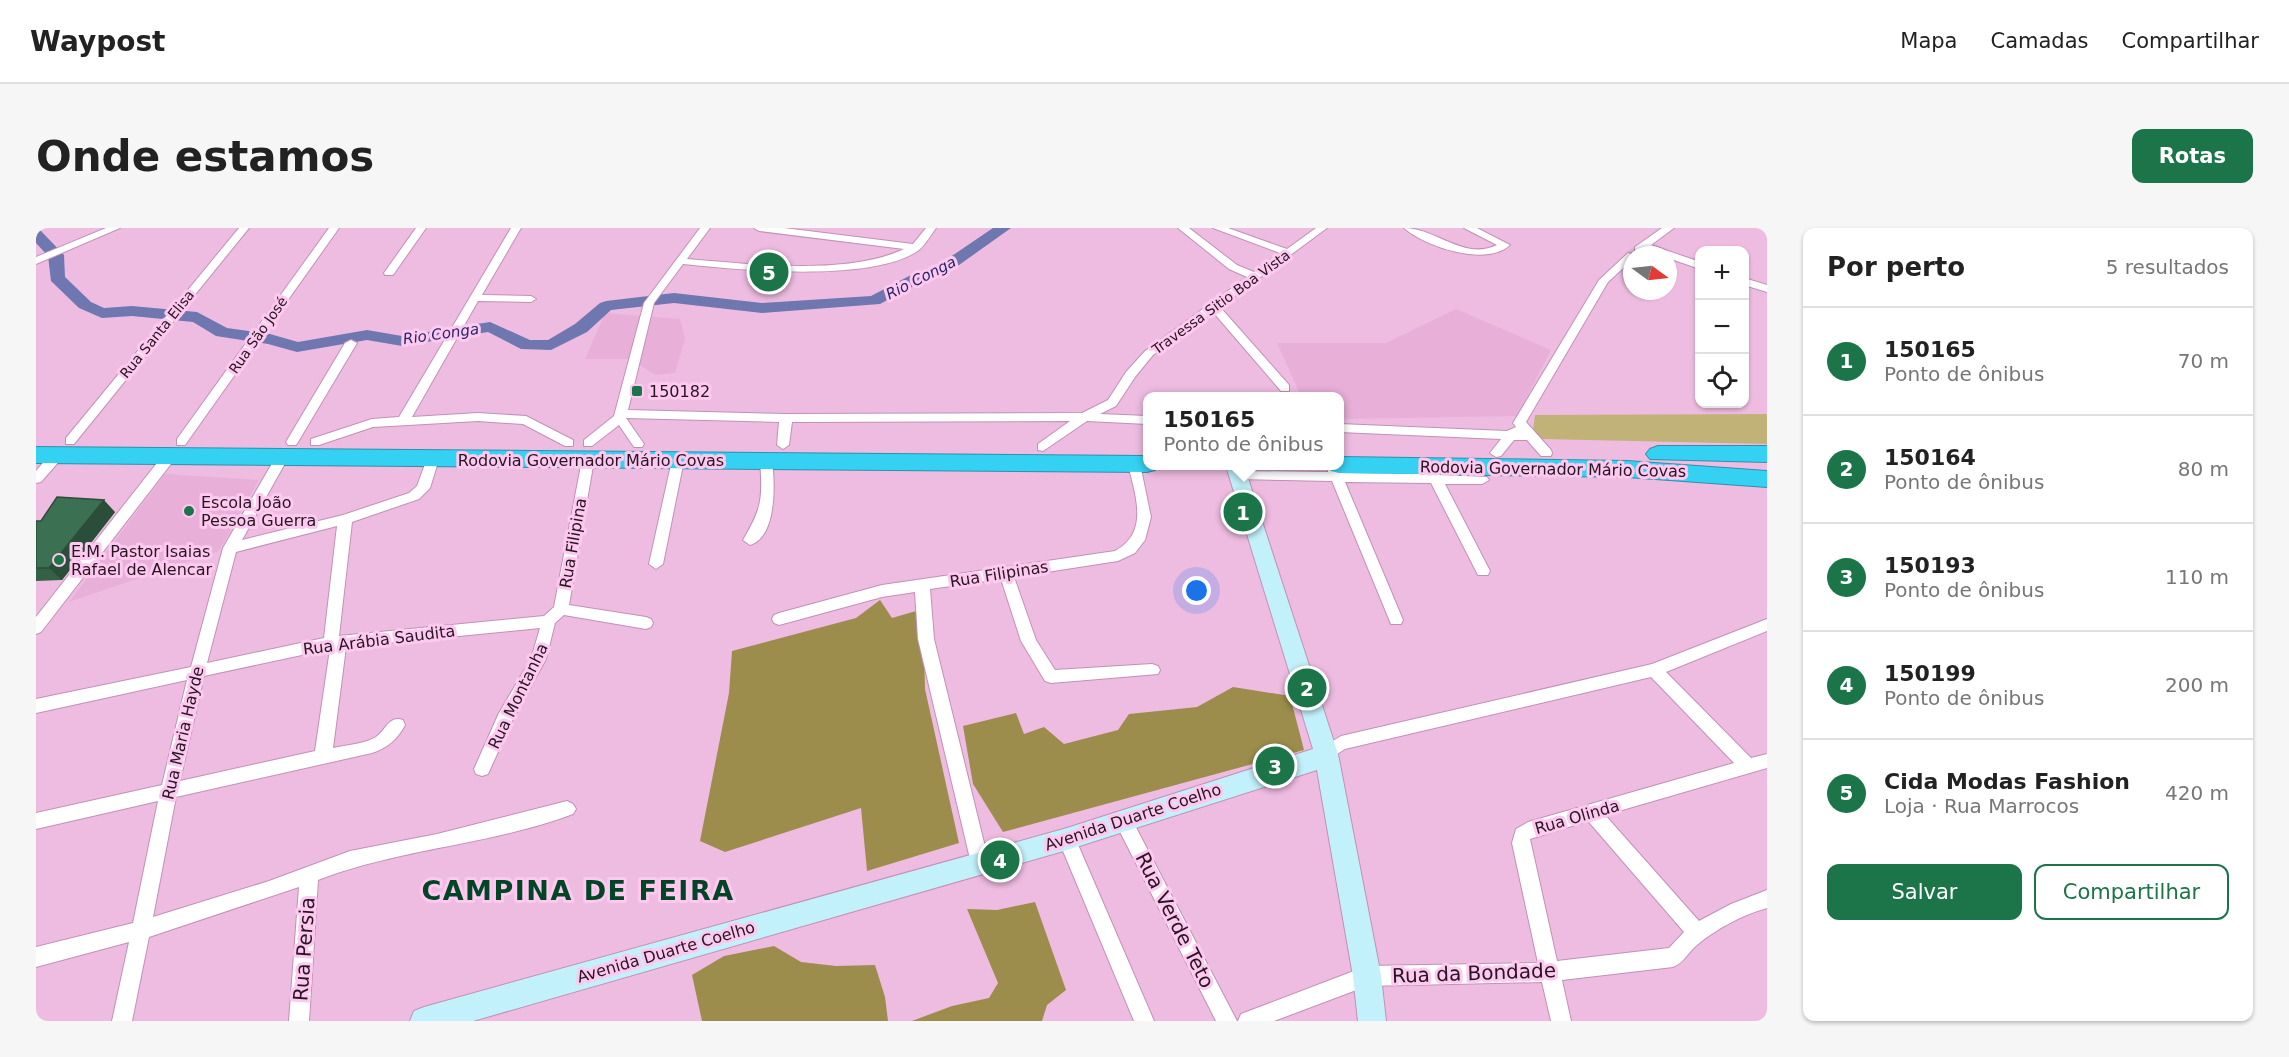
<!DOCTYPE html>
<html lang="pt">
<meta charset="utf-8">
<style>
:root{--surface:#fff;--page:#f6f6f6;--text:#222;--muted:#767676;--line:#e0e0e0;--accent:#1b7549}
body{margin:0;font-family:"DejaVu Sans",sans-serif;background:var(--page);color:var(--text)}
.controls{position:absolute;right:18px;top:18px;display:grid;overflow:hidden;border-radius:12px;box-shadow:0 2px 4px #0004}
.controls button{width:54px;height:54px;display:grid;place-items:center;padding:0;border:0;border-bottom:2px solid var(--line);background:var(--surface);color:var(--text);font:30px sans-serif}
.compass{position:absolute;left:1587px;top:18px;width:54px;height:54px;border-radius:50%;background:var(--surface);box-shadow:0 2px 4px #0004;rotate:105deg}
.you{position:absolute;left:1161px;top:363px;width:21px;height:21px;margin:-15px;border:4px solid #fff;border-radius:50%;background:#1a73e8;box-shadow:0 0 0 9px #1a73e833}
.badge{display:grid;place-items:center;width:39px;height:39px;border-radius:50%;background:var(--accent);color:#fff;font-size:20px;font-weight:700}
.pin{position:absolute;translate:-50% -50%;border:3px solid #fff;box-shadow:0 2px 6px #0006}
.popup{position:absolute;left:1107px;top:164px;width:201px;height:78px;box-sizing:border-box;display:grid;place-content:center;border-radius:12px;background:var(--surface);filter:drop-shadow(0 2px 4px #0005);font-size:20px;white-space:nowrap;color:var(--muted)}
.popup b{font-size:22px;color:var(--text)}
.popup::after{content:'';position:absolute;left:50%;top:100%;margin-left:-12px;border:12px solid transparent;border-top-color:var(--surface)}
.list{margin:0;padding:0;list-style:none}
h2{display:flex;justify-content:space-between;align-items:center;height:78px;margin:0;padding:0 24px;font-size:26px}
h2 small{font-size:20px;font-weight:400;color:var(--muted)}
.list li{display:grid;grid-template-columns:39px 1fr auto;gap:18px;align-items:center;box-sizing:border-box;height:108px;padding:0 24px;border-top:2px solid var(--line)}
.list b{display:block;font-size:22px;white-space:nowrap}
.list p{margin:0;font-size:20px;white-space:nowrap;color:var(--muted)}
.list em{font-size:20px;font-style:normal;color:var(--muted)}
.actions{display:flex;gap:12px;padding:18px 24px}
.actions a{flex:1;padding:14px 0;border:2px solid var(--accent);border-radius:12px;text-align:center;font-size:21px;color:var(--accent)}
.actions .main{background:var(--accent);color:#fff}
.icon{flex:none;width:33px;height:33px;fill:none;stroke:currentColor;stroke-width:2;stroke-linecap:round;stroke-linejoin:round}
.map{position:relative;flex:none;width:1731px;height:793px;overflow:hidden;border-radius:12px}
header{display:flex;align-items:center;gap:36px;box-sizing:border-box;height:84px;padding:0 30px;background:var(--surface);border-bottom:2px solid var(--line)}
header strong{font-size:28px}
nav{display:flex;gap:33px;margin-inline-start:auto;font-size:21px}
.intro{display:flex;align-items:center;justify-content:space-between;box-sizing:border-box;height:144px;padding:0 36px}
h1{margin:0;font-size:42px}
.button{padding:15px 27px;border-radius:12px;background:var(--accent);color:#fff;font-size:21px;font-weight:700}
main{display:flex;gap:36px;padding:0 36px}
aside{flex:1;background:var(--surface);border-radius:12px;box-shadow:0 2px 4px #0004}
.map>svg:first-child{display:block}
.built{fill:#e8afd9}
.green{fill:#c1b378}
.forest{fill:#9c8d4c}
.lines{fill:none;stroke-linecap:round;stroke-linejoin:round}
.river{fill:#6f77b0;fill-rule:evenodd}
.street-casing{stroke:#c191b4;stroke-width:2}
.secondary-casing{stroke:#c191b4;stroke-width:2}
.highway-casing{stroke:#308faa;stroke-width:2}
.street{fill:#fff;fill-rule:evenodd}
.secondary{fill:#c2f1fb;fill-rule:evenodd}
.highway{fill:#35d1f3;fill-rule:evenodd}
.wall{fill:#346047}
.shaded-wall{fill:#2a4e39}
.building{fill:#3c7052;stroke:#2a4e39;stroke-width:1.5}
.poi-dot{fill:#1b7549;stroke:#fdc9ee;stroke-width:2}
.labels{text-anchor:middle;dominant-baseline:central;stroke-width:6;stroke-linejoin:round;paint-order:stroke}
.far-street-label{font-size:14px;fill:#271523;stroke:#fdc9ee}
.far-water-label{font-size:15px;font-style:italic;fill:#24256a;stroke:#fdc9ee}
.poi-label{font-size:16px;fill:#271523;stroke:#fdc9ee;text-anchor:start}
.street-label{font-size:16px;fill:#271523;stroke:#fdc9ee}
.near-street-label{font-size:20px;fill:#271523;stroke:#fdc9ee}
.near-district-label{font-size:27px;font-weight:bold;letter-spacing:1.5px;fill:#024426;stroke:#fdc9ee}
</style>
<header>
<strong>Waypost</strong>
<nav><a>Mapa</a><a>Camadas</a><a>Compartilhar</a></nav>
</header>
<div class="intro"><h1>Onde estamos</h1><a class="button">Rotas</a></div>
<main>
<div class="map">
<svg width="1731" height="793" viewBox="0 0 1731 793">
<rect width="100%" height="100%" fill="#efbce1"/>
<path class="built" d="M1420 81 1515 122 1481 188 1303 191V168H1265L1241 115H1350Z
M569 85 644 91 649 111 639 145 619 147 595 131H549Z
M129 246 223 252 183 323 33 374Z"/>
<path class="green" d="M1731 186V216L1506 211 1497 203 1499 187Z"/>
<path class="forest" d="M844 372 856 390 887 381 889 461 923 615 831 643 825 580 689 624 664 613 693 465 696 423 820 390Z
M1197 459 1254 468 1268 522 967 604 937 556 927 498 980 485 988 506 1008 499 1028 516 1082 502 1093 486 1161 479Z
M999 674 1030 762 1011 777 1006 793H876L916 778 953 770 962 755 931 681 961 682Z
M738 718 765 734 800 738 839 737 849 769 852 793H666L656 747 688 728Z"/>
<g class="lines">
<path class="river" d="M957 0H975L916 42 887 53 844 76 726 85 638 75 575 82 551 104 515 122 485 121 452 104 366 118 331 112 261 124 232 116 180 108 157 94 96 88 66 90 43 80 15 53 12 28 0 15V1L5 3 28 27 29 49 55 74 68 80 96 78 161 84 191 100 234 106 262 114 331 102 366 108 454 94 494 112H512L539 96 564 75 570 73 638 65 726 75 835 68 875 47 904 36Z"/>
<g class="street-casing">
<path id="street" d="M70 0H84L0 36V29Z
M203 0H213L38 216H30V210Z
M293 0H303L149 217H141V211Z
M380 0H390L357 47H349L348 45Z
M475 0H485L446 67 495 68 500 71 495 74 442 73 376 189 442 185 490 188 537 212V218H529L487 196 442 193 337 199 283 217H275V211L336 191 363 189Z
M664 0H674L651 31C714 36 811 48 868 21L723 3 718 0H748L877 16 890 0H900C895 7 889 17 883 22 837 55 703 42 647 36L618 75 592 182 750 186 1046 185 1072 172 1090 144 1109 123 1211 49 1193 41 1142 0H1153L1201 37 1218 44 1244 25 1177 0H1192L1251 21 1280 0H1291L1184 79 1253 157V163H1245L1177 84 1117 127 1099 149 1080 178 1064 186 1111 188V196L1051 193 1007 223 1002 222V216L1034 193 756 194 753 217 747 221 741 217 743 194 590 190 608 216 606 219H598L583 197 556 218H548V212L578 188 608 75Z
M1368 0C1400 0 1428 33 1461 17L1428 0H1441L1474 17C1450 39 1390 19 1368 0Z
M1626 0H1638L1615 17 1664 34V41L1632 30V27H1623L1608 22 1599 23V19Z
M1592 25 1601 27H1596V32L1572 54 1490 194 1515 222 1516 225 1515 228H1505L1491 212H1478L1465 228 1460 229 1454 225 1465 211 1303 204V196L1471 203 1480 199 1477 195 1563 52Z
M1708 50 1731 57V64L1708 57Z
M315 112 321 115 262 214 260 217H252L250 214 309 115Z
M21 223 26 224 27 227 26 230 5 254 0 255V243L16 224Z
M133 225 138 226 139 229 138 232 5 404 0 406V389L128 226Z
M246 226 252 230 206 312 307 287 373 265 381 258 392 228H402L403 231 394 260 383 271 316 294 303 408 508 388 518 379 546 232 552 228 558 232 533 377 610 389 615 391 617 395 615 399 610 401 528 387 519 395 510 431 476 493 452 546 446 548 440 546 438 541 463 485 495 431 504 400 310 419 297 520C310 517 329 516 340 509 350 502 353 487 367 492L369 497C362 511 351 520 336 525L140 569 117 689 233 653 314 623 401 606 531 573 537 576 540 581 537 586C455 617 364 620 282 652L273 793H253L263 659 113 709 96 793H76L93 714 0 739V719L97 695 122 573 0 601V585L126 557 151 452 0 485V471L155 439 187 320 241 227ZM301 298 288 410 171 435 200 324ZM294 421 279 523 144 553 168 448Z
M642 228 648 232 627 336 620 341 613 336 636 232Z
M730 229 736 233C739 255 741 309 714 317L707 312C726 280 727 270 724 233Z
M1098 232 1104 236 1115 289 1109 312 1099 325 1082 333 978 349 1000 412 1019 442 1116 436 1122 438 1124 442 1122 446 1015 455 1009 453 985 413 965 351 894 361 898 411 953 635 950 641 944 643 938 641 935 635 882 411 879 364 846 369 743 397 738 395 736 391 738 387 743 385 846 357 1079 323C1114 304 1099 267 1092 236Z
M1292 238H1302L1305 245 1391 246V241H1401L1404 247 1451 249 1453 252 1446 256H1409L1454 343 1452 347H1442L1395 255 1309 254 1367 392 1365 396H1355L1296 253 1201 251 1194 247 1201 243 1292 244Z
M1731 391V403L1630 444 1715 530 1731 526V540L1569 587 1663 693 1695 676 1731 662V680C1706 687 1680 701 1661 717 1652 724 1649 734 1637 739L1526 752 1535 793H1515L1506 754 1331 758 1238 793H1202L1205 786 1331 738 1502 735 1476 615 1480 601 1492 594 1698 535 1615 449 1309 521 1290 533 1284 531 1282 526 1284 521 1305 508 1616 436ZM1552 593 1648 704 1633 720 1521 733 1494 611Z
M1087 584 1093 586 1201 793H1180L1078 592 1081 586Z
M1031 603 1037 605 1118 793H1098L1022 611 1025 605Z"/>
</g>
<g class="secondary-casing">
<path id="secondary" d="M1190 238H1208L1302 526 1345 748 1350 793H1322L1317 748 1281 542 1031 622 437 793H374L378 783 388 779 1031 600 1277 521Z"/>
</g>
<g class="highway-casing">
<path id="highway" d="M1622 218H1731V234L1614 231 1610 226 1614 221Z
M0 219 1111 228V238H1122L1119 242 1111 244 0 235Z
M1303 229 1591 233 1731 243V259L1591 249 1303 245 1295 243 1292 238H1303Z"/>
</g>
<use href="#street" class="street"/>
<use href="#secondary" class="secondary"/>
<use href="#highway" class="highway"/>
</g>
<path class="wall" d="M79 284 26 352 0 353V293H5Z"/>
<path class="shaded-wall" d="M68 272 79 284 26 352 13 340Z"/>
<path class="building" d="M21 269 68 272 13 340H0V293H5Z"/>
<g class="poi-dot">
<rect x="595" y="157" width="12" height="12" rx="3"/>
<circle cx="153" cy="283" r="6"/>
<circle cx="23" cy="332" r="6"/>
</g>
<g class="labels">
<g class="far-street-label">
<text transform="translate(1185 74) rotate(-36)">Travessa Sitio Boa Vista</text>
<text transform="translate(121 106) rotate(-51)">Rua Santa Elisa</text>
<text transform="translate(222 107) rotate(-55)">Rua São José</text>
</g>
<g class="far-water-label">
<text transform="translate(885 50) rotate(-27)">Rio Conga</text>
<text transform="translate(405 106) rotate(-8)">Rio Conga</text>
</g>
<g class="poi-label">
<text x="613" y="163">150182</text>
<text x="165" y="274">Escola João<tspan x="165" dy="18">Pessoa Guerra</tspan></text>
<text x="35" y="323">E.M. Pastor Isaias<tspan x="35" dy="18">Rafael de Alencar</tspan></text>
</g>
<g class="street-label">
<text x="555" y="232">Rodovia Governador Mário Covas</text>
<text transform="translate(1517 241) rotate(1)">Rodovia Governador Mário Covas</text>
<text transform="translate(537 315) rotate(-80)">Rua Filipina</text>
<text transform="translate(963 346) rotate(-9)">Rua Filipinas</text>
<text transform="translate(343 412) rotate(-7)">Rua Arábia Saudita</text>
<text transform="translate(482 468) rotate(-64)">Rua Montanha</text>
<text transform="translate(147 505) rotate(-77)">Rua Maria Hayde</text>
<text transform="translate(1097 589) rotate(-18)">Avenida Duarte Coelho</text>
<text transform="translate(1541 589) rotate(-16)">Rua Olinda</text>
<text transform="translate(630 724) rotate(-16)">Avenida Duarte Coelho</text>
</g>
<g class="near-street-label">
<text transform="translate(1139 692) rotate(63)">Rua Verde Teto</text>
<text transform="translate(268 721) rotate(-86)">Rua Persia</text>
<text transform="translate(1438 745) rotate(-2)">Rua da Bondade</text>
</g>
<g class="near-district-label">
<text x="542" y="662">CAMPINA DE FEIRA</text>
</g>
</g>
</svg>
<div class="controls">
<button>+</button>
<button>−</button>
<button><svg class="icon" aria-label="locate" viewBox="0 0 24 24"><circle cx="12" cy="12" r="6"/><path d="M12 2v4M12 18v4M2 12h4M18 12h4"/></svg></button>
</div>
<svg class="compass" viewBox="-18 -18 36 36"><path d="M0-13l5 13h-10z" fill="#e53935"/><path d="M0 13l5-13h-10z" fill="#767676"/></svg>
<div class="you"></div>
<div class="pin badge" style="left:1207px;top:284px">1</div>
<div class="popup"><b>150165</b>Ponto de ônibus</div>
<div class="pin badge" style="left:1271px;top:460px">2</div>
<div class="pin badge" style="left:1239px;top:538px">3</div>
<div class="pin badge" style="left:964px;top:632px">4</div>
<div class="pin badge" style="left:733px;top:44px">5</div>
</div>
<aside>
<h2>Por perto<small>5 resultados</small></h2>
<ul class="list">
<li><span class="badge">1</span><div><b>150165</b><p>Ponto de ônibus</p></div><em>70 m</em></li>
<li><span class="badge">2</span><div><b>150164</b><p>Ponto de ônibus</p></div><em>80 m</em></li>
<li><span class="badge">3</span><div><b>150193</b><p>Ponto de ônibus</p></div><em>110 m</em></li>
<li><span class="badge">4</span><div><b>150199</b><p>Ponto de ônibus</p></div><em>200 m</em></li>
<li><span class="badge">5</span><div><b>Cida Modas Fashion</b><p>Loja · Rua Marrocos</p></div><em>420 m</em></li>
</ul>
<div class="actions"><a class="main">Salvar</a><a>Compartilhar</a></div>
</aside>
</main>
